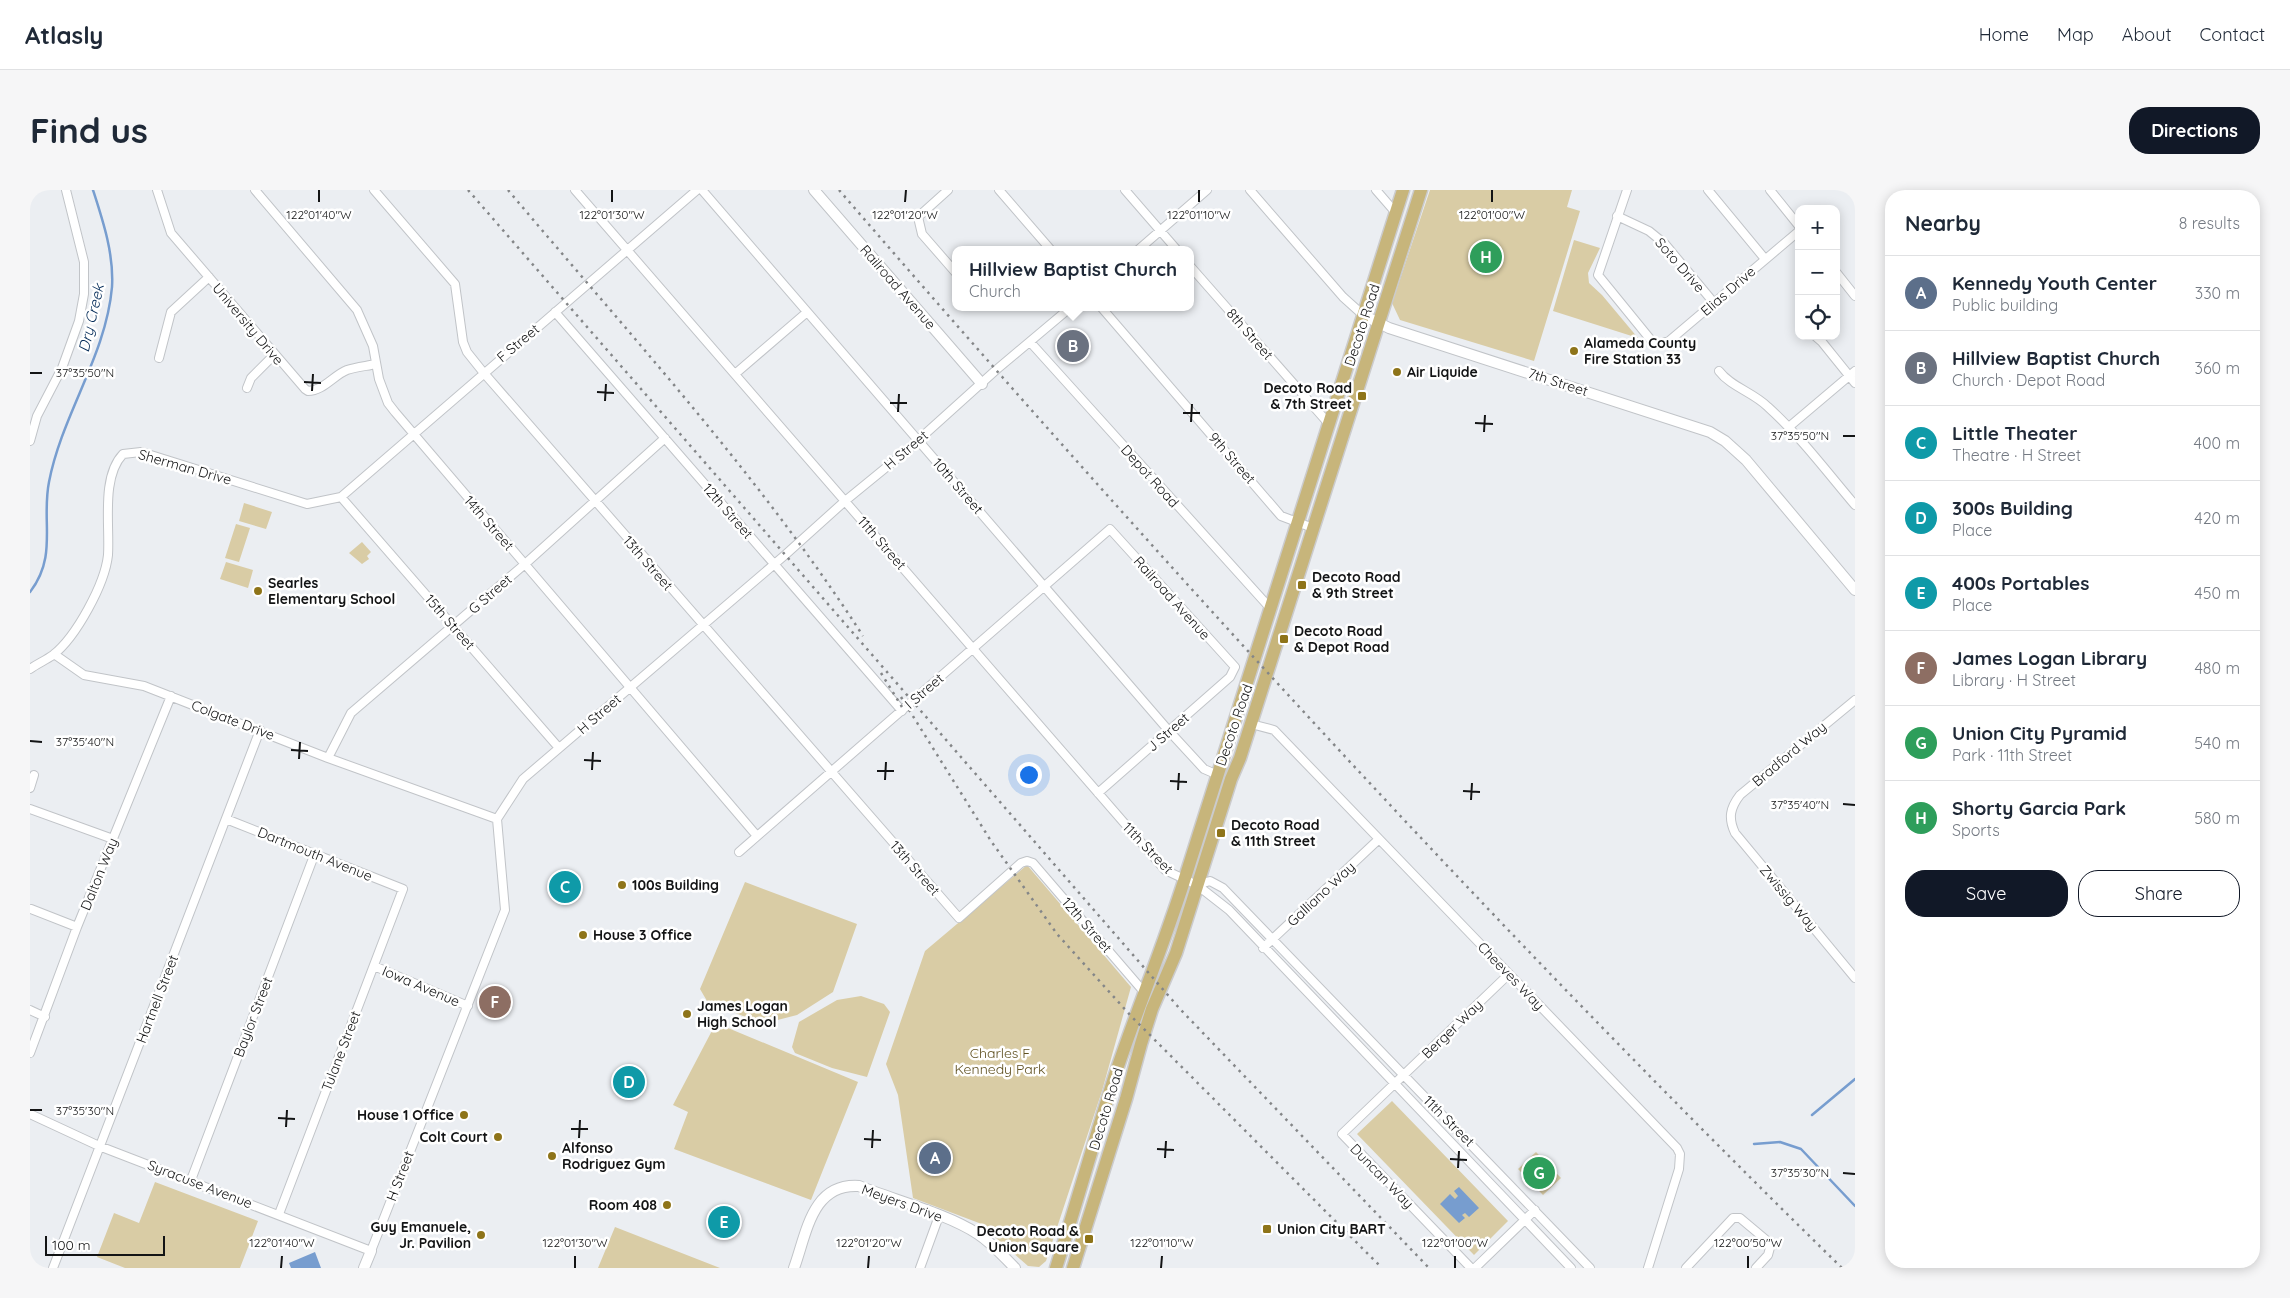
<!DOCTYPE html>
<meta charset="utf-8">
<style>
:root{--surface:#fff;--page:#f6f6f7;--text:#1f2937;--muted:#747a83;--line:#e0e1e3;--accent:#111827}
body{margin:0;font-family:Quicksand,sans-serif;background:var(--page);color:var(--text)}
.controls{position:absolute;right:15px;top:15px;display:grid;overflow:hidden;border-radius:10px;box-shadow:0 2px 12px #0003}
.controls button{width:45px;height:45px;display:grid;place-items:center;padding:0;border:0;border-bottom:1px solid var(--line);background:var(--surface);color:var(--text);font:25px sans-serif}
.scale{position:absolute;left:15px;bottom:12px;width:120px;box-sizing:border-box;padding-left:5px;border:2px solid #131415;border-top:0;font-size:14px;line-height:18px;white-space:nowrap;color:#131415;-webkit-text-stroke:4px #fff;paint-order:stroke}
.you{position:absolute;left:998px;top:584px;width:18px;height:18px;margin:-12px;border:4px solid #fff;border-radius:50%;background:#1a73e8;box-shadow:0 0 0 8px #1a73e833}
.badge{display:grid;place-items:center;width:32px;height:32px;border-radius:50%;background:var(--accent);color:#fff;font-size:16px;font-weight:700}
.pin{position:absolute;translate:-50% -50%;border:2px solid #fff;box-shadow:0 1px 5px #0006}
.popup{position:absolute;left:922px;top:56px;width:242px;height:65px;box-sizing:border-box;display:grid;place-content:center;border-radius:10px;background:var(--surface);filter:drop-shadow(0 1px 4px #0005);font-size:16px;white-space:nowrap;color:var(--muted)}
.popup b{font-size:19px;color:var(--text)}
.popup::after{content:'';position:absolute;left:50%;top:100%;margin-left:-10px;border:10px solid transparent;border-top-color:var(--surface)}
.list{margin:0;padding:0;list-style:none}
h2{display:flex;justify-content:space-between;align-items:center;height:65px;margin:0;padding:0 20px;font-size:21px}
h2 small{font-size:16px;font-weight:400;color:var(--muted)}
.list li{display:grid;grid-template-columns:32px 1fr auto;gap:15px;align-items:center;box-sizing:border-box;height:75px;padding:0 20px;border-top:1px solid var(--line)}
.list b{display:block;font-size:19px;white-space:nowrap}
.list p{margin:0;font-size:16px;white-space:nowrap;color:var(--muted)}
.list em{font-size:16px;font-style:normal;color:var(--muted)}
.actions{display:flex;gap:10px;padding:15px 20px}
.actions a{flex:1;padding:11px 0;border:1px solid var(--accent);border-radius:20px;text-align:center;font-size:18px;color:var(--accent)}
.actions .main{background:var(--accent);color:#fff}
.icon{flex:none;width:28px;height:28px;fill:none;stroke:currentColor;stroke-width:2;stroke-linecap:round;stroke-linejoin:round}
.map{position:relative;flex:none;width:1825px;height:1078px;overflow:hidden;border-radius:20px}
header{display:flex;align-items:center;gap:30px;box-sizing:border-box;height:70px;padding:0 25px;background:var(--surface);border-bottom:1px solid var(--line)}
header strong{font-size:24px}
nav{display:flex;gap:28px;margin-inline-start:auto;font-size:18px}
.intro{display:flex;align-items:center;justify-content:space-between;box-sizing:border-box;height:120px;padding:0 30px}
h1{margin:0;font-size:35px}
.button{padding:12px 22px;border-radius:20px;background:var(--accent);color:#fff;font-size:18px;font-weight:700}
main{display:flex;gap:30px;padding:0 30px}
aside{flex:1;background:var(--surface);border-radius:20px;box-shadow:0 2px 12px #0003}
.map>svg:first-child{display:block}
.green{fill:#d9cca5}
.water{fill:#779dcf}
.lines{fill:none;stroke-linecap:round;stroke-linejoin:round}
.stream{stroke:#779dcf;stroke-width:2.5}
.minor-casing{stroke:#c1c4c8;stroke-width:10}
.tertiary-casing{stroke:#c1c4c8;stroke-width:12}
.primary-casing{stroke:#cbcbcc;stroke-width:15}
.minor{stroke:#fff;stroke-width:8}
.tertiary{stroke:#fff;stroke-width:10}
.primary{stroke:#c7b57b;stroke-width:12}
.rail{stroke:#848688;stroke-width:2.5;stroke-dasharray:2.5 5;stroke-linecap:butt}
.ticks{fill:none;stroke:#131415;stroke-width:2}
.poi-dot{fill:#8e7419;stroke:#fff;stroke-width:2}
.labels{text-anchor:middle;dominant-baseline:central;stroke-width:5;stroke-linejoin:round;paint-order:stroke}
.street-label{font-size:14px;fill:#131415;stroke:#fff}
.poi-label{font-size:14px;font-weight:bold;fill:#131415;stroke:#fff;text-anchor:start}
.park-label{font-size:14px;fill:#5f5020;stroke:#fff}
.water-label{font-size:15px;font-style:italic;fill:#032b58;stroke:#fff}
.ticks-label{font-size:12px;text-anchor:middle;fill:#131415;stroke:#fff;stroke-width:5;stroke-linejoin:round;paint-order:stroke}
</style>
<header>
<strong>Atlasly</strong>
<nav><a>Home</a><a>Map</a><a>About</a><a>Contact</a></nav>
</header>
<div class="intro"><h1>Find us</h1><a class="button">Directions</a></div>
<main>
<div class="map">
<svg width="1825" height="1078" viewBox="0 0 1825 1078">
<rect width="100%" height="100%" fill="#ebeef2"/>
<path class="green" d="M1400 0H1542L1537 17 1550 21 1504 171 1370 130 1362 113Z
M1544 50 1570 58 1558 83 1559 93 1572 105 1608 148 1523 121Z
M214 313 242 322 236 339 209 331Z
M206 334 220 338 209 372 195 368Z
M332 352 341 362 337 366 339 369 332 374 319 363Z
M196 372 223 380 218 398 190 389Z
M997 675 1101 797 1072 901 1016 1071 1009 1077 998 1076 949 1033 883 1008 868 905 856 874 895 761Z
M715 692 827 734 803 802 767 825 732 834 677 811 670 799Z
M831 806 854 814 860 822 837 887 802 878 765 863 762 857 769 832 807 810Z
M686 833 828 892 781 1010 644 959 658 922 643 915Z
M1362 911 1478 1031 1444 1065 1327 944Z
M1506 962 1531 988 1513 1005 1488 979Z
M125 992 228 1031 210 1078H95L67 1067 84 1023 109 1033Z
M585 1037 690 1078H568Z"/>
<path class="water" d="M1429 997 1449 1018 1439 1027 1435 1023 1432 1025 1435 1028 1429 1033 1410 1014 1420 1004 1425 1009 1428 1006 1424 1001Z
M285 1062 291 1078H261L259 1073Z"/>
<g class="lines">
<path class="stream" d="M0 402C28 366 11 331 19 292 32 224 76 166 82 97 84 64 73 31 63 0
M1782 925 1825 889
M1724 954 1750 952 1771 959 1825 1016"/>
<g class="minor-casing">
<path id="minor" d="M127 0 141 43 275 199 278 201C293 201 304 185 317 180 326 177 337 176 346 174
M225 0 327 120 343 156 349 189 358 213 365 222 727 646
M344 0 425 94 433 152 437 162 453 182 929 728 991 673 997 671 1003 673 1114 802
M545 0 1135 680 1167 695 1199 720 1541 1078
M672 0 1139 541 1174 579 1188 585
M918 0 888 27 892 44 926 83
M969 0 1021 60
M1095 0 1147 60
M1220 0 1313 107 1333 125
M1346 0 1366 23
M1597 0 1568 85 1625 155 1639 151 1769 41
M1678 0 1735 69
M1740 0 1769 36
M1587 26 1619 41 1635 54 1684 113
M1108 60 1177 0
M1160 76 1299 234
M1806 82 1825 106
M1071 117 1251 326 1283 338
M525 122 872 521
M1785 146 1792 152 1825 193
M1001 153 1241 419
M129 168 141 122 179 87
M1689 181C1701 197 1723 202 1738 217 1770 246 1797 282 1825 315
M705 184 776 123
M217 198 221 188 244 165
M1760 236 1825 181
M0 251 7 226 32 178 49 131 54 104V72L36 0
M311 307 529 558
M24 464 54 485 114 496 298 568 467 629
M0 479C7 474 16 470 23 465 46 447 75 394 78 365 80 335 71 287 93 264L111 262 124 266 277 314 311 307 667 0
M1825 510 1710 605C1700 618 1698 628 1705 643L1825 788
M1221 534 1244 540 1647 958 1650 964 1649 979 1618 1078
M298 568 321 523 495 374 635 248
M0 598 4 585
M0 619 83 649
M196 629 373 699 249 1024
M709 662 1080 339 1205 477 1200 487 1068 603
M1167 695 1180 691 1193 698 1560 1078
M1 719 47 737
M1233 758 1349 649
M344 776 438 816
M0 820 15 827
M0 863 47 737 141 506
M0 924 69 956 341 1061 475 720 467 629 493 589 755 365 815 311 875 262 966 180 1041 117
M161 990 285 663
M23 1078 230 540
M890 1078 909 1026
M1441 1078 1312 944 1479 784
M1445 1078 1505 1020
M1656 1078 1703 1028H1710L1741 1054 1738 1065 1726 1078"/>
</g>
<g class="tertiary-casing">
<path id="tertiary" d="M784 0 952 194
M1333 125 1359 138 1680 242 1695 251 1716 270 1825 400
M334 1078 341 1061
M764 1078C777 1042 782 993 829 996 864 1010 918 1024 948 1044 962 1053 973 1066 985 1078"/>
</g>
<g class="primary-casing">
<path id="primary" d="M1026 1078C1046 1015 1064 951 1084 888 1106 822 1133 757 1154 691L1373 0
M1043 1078 1096 909 1111 854 1122 819 1146 763 1201 589 1210 568 1391 0"/>
</g>
<use href="#minor" class="minor"/>
<use href="#tertiary" class="tertiary"/>
<use href="#primary" class="primary"/>
<path class="rail" d="M438 0 1150 819 1399 1078
M478 0C600 145 730 286 833 446
M809 0C1130 371 1461 735 1812 1078
M851 483 872 517
M871 507 961 651 1027 744 1101 826 1352 1078"/>
</g>
<path class="ticks" d="M289 12V0M582 12V0M875 12 876 0M1169 12V0M1462 12V0M0 183H12M274 192 291 193M282 201 283 184M567 202 584 203M575 211 576 194M860 213H877M868 222 869 204M1153 223H1170M1161 232 1162 214M1445 233 1463 234M1454 242 1455 225M1813 246H1825M0 551 12 552M261 560 278 561M269 569 270 552M554 570 571 571M562 580 563 562M847 581H864M855 590 856 572M1140 591 1157 592M1148 600 1149 583M1433 601 1450 602M1441 610 1442 593M1813 614 1825 615M0 920H12M248 928 265 929M256 937 257 920M541 939H558M549 948 550 930M834 949 851 950M842 958 843 940M1127 959 1144 960M1135 968 1136 951M1420 969 1437 970M1428 978 1429 961M1813 983 1825 984M251 1078 252 1066M545 1078V1066M838 1078 839 1066M1131 1078 1132 1066M1425 1078V1066M1718 1078V1066"/>
<g class="poi-dot">
<circle cx="1544" cy="161" r="5"/>
<circle cx="1367" cy="182" r="5"/>
<rect x="1327" y="201" width="10" height="10" rx="2.5"/>
<rect x="1267" y="390" width="10" height="10" rx="2.5"/>
<circle cx="228" cy="401" r="5"/>
<rect x="1249" y="444" width="10" height="10" rx="2.5"/>
<rect x="1186" y="638" width="10" height="10" rx="2.5"/>
<circle cx="592" cy="695" r="5"/>
<circle cx="553" cy="745" r="5"/>
<circle cx="657" cy="824" r="5"/>
<circle cx="434" cy="925" r="5"/>
<circle cx="468" cy="947" r="5"/>
<circle cx="522" cy="966" r="5"/>
<circle cx="637" cy="1015" r="5"/>
<rect x="1232" y="1034" width="10" height="10" rx="2.5"/>
<circle cx="451" cy="1045" r="5"/>
<rect x="1054" y="1044" width="10" height="10" rx="2.5"/>
</g>
<g class="labels">
<g class="street-label">
<text transform="translate(1650 75) rotate(49)">Soto Drive</text>
<text transform="translate(868 97) rotate(49)">Railroad Avenue</text>
<text transform="translate(1698 101) rotate(-41)">Elias Drive</text>
<text transform="translate(218 134) rotate(50)">University Drive</text>
<text transform="translate(1332 135) rotate(-72)">Decoto Road</text>
<text transform="translate(1220 144) rotate(49)">8th Street</text>
<text transform="translate(488 153) rotate(-40)">F Street</text>
<text transform="translate(1528 192) rotate(18)">7th Street</text>
<text transform="translate(876 260) rotate(-40)">H Street</text>
<text transform="translate(1202 268) rotate(49)">9th Street</text>
<text transform="translate(155 277) rotate(16)">Sherman Drive</text>
<text transform="translate(1120 286) rotate(48)">Depot Road</text>
<text transform="translate(928 296) rotate(49)">10th Street</text>
<text transform="translate(698 321) rotate(49)">12th Street</text>
<text transform="translate(459 333) rotate(49)">14th Street</text>
<text transform="translate(852 353) rotate(49)">11th Street</text>
<text transform="translate(618 373) rotate(49)">13th Street</text>
<text transform="translate(460 404) rotate(-41)">G Street</text>
<text transform="translate(1142 408) rotate(48)">Railroad Avenue</text>
<text transform="translate(420 432) rotate(49)">15th Street</text>
<text transform="translate(894 501) rotate(-41)">I Street</text>
<text transform="translate(569 524) rotate(-41)">H Street</text>
<text transform="translate(203 530) rotate(21)">Colgate Drive</text>
<text transform="translate(1204 535) rotate(-71)">Decoto Road</text>
<text transform="translate(1138 542) rotate(-41)">J Street</text>
<text transform="translate(1759 564) rotate(-40)">Bradford Way</text>
<text transform="translate(1118 658) rotate(46)">11th Street</text>
<text transform="translate(285 664) rotate(22)">Dartmouth Avenue</text>
<text transform="translate(885 678) rotate(49)">13th Street</text>
<text transform="translate(69 684) rotate(-68)">Dalton Way</text>
<text transform="translate(1291 704) rotate(-43)">Galliano Way</text>
<text transform="translate(1759 708) rotate(50)">Zwissig Way</text>
<text transform="translate(1057 735) rotate(49)">12th Street</text>
<text transform="translate(1481 786) rotate(46)">Cheeves Way</text>
<text transform="translate(391 796) rotate(23)">Iowa Avenue</text>
<text transform="translate(127 809) rotate(-69)">Hartnell Street</text>
<text transform="translate(223 827) rotate(-69)">Baylor Street</text>
<text transform="translate(1422 839) rotate(-44)">Berger Way</text>
<text transform="translate(311 861) rotate(-69)">Tulane Street</text>
<text transform="translate(1076 919) rotate(-73)">Decoto Road</text>
<text transform="translate(1419 931) rotate(45)">11th Street</text>
<text transform="translate(370 986) rotate(-69)">H Street</text>
<text transform="translate(1352 986) rotate(46)">Duncan Way</text>
<text transform="translate(170 994) rotate(21)">Syracuse Avenue</text>
<text transform="translate(872 1013) rotate(20)">Meyers Drive</text>
</g>
<g class="poi-label">
<text x="1554" y="153">Alameda County<tspan x="1554" dy="16">Fire Station 33</tspan></text>
<text x="1377" y="182">Air Liquide</text>
<text x="1322" y="198" text-anchor="end">Decoto Road<tspan x="1322" dy="16">&amp; 7th Street</tspan></text>
<text x="1282" y="387">Decoto Road<tspan x="1282" dy="16">&amp; 9th Street</tspan></text>
<text x="238" y="393">Searles<tspan x="238" dy="16">Elementary School</tspan></text>
<text x="1264" y="441">Decoto Road<tspan x="1264" dy="16">&amp; Depot Road</tspan></text>
<text x="1201" y="635">Decoto Road<tspan x="1201" dy="16">&amp; 11th Street</tspan></text>
<text x="602" y="695">100s Building</text>
<text x="563" y="745">House 3 Office</text>
<text x="667" y="816">James Logan<tspan x="667" dy="16">High School</tspan></text>
<text x="424" y="925" text-anchor="end">House 1 Office</text>
<text x="458" y="947" text-anchor="end">Colt Court</text>
<text x="532" y="958">Alfonso<tspan x="532" dy="16">Rodriguez Gym</tspan></text>
<text x="627" y="1015" text-anchor="end">Room 408</text>
<text x="441" y="1037" text-anchor="end">Guy Emanuele,<tspan x="441" dy="16">Jr. Pavilion</tspan></text>
<text x="1247" y="1039">Union City BART</text>
<text x="1049" y="1041" text-anchor="end">Decoto Road &amp;<tspan x="1049" dy="16">Union Square</tspan></text>
</g>
<g class="park-label">
<text x="970" y="863">Charles F<tspan x="970" dy="16">Kennedy Park</tspan></text>
</g>
<g class="water-label">
<text transform="translate(61 128) rotate(-77)">Dry Creek</text>
</g>
</g>
<g class="ticks-label">
<text x="289" y="29">122°01'40"W</text>
<text x="582" y="29">122°01'30"W</text>
<text x="875" y="29">122°01'20"W</text>
<text x="1169" y="29">122°01'10"W</text>
<text x="1462" y="29">122°01'00"W</text>
<text x="55" y="187">37°35'50"N</text>
<text x="1770" y="250">37°35'50"N</text>
<text x="55" y="556">37°35'40"N</text>
<text x="1770" y="619">37°35'40"N</text>
<text x="55" y="925">37°35'30"N</text>
<text x="1770" y="987">37°35'30"N</text>
<text x="252" y="1057">122°01'40"W</text>
<text x="545" y="1057">122°01'30"W</text>
<text x="839" y="1057">122°01'20"W</text>
<text x="1132" y="1057">122°01'10"W</text>
<text x="1425" y="1057">122°01'00"W</text>
<text x="1718" y="1057">122°00'50"W</text>
</g>
</svg>
<div class="controls">
<button>+</button>
<button>−</button>
<button><svg class="icon" aria-label="locate" viewBox="0 0 24 24"><circle cx="12" cy="12" r="6"/><path d="M12 2v4M12 18v4M2 12h4M18 12h4"/></svg></button>
</div>
<div class="scale">100 m</div>
<div class="you"></div>
<div class="pin badge" style="left:905px;top:968px;background:#5c6f8a">A</div>
<div class="pin badge" style="left:1043px;top:156px;background:#6b7280">B</div>
<div class="popup"><b>Hillview Baptist Church</b>Church</div>
<div class="pin badge" style="left:535px;top:697px;background:#0f9aa8">C</div>
<div class="pin badge" style="left:599px;top:892px;background:#0f9aa8">D</div>
<div class="pin badge" style="left:694px;top:1032px;background:#0f9aa8">E</div>
<div class="pin badge" style="left:465px;top:812px;background:#8d6e63">F</div>
<div class="pin badge" style="left:1509px;top:983px;background:#2e9e5b">G</div>
<div class="pin badge" style="left:1456px;top:67px;background:#2e9e5b">H</div>
</div>
<aside>
<h2>Nearby<small>8 results</small></h2>
<ul class="list">
<li><span class="badge" style="background:#5c6f8a">A</span><div><b>Kennedy Youth Center</b><p>Public building</p></div><em>330 m</em></li>
<li><span class="badge" style="background:#6b7280">B</span><div><b>Hillview Baptist Church</b><p>Church · Depot Road</p></div><em>360 m</em></li>
<li><span class="badge" style="background:#0f9aa8">C</span><div><b>Little Theater</b><p>Theatre · H Street</p></div><em>400 m</em></li>
<li><span class="badge" style="background:#0f9aa8">D</span><div><b>300s Building</b><p>Place</p></div><em>420 m</em></li>
<li><span class="badge" style="background:#0f9aa8">E</span><div><b>400s Portables</b><p>Place</p></div><em>450 m</em></li>
<li><span class="badge" style="background:#8d6e63">F</span><div><b>James Logan Library</b><p>Library · H Street</p></div><em>480 m</em></li>
<li><span class="badge" style="background:#2e9e5b">G</span><div><b>Union City Pyramid</b><p>Park · 11th Street</p></div><em>540 m</em></li>
<li><span class="badge" style="background:#2e9e5b">H</span><div><b>Shorty Garcia Park</b><p>Sports</p></div><em>580 m</em></li>
</ul>
<div class="actions"><a class="main">Save</a><a>Share</a></div>
</aside>
</main>
